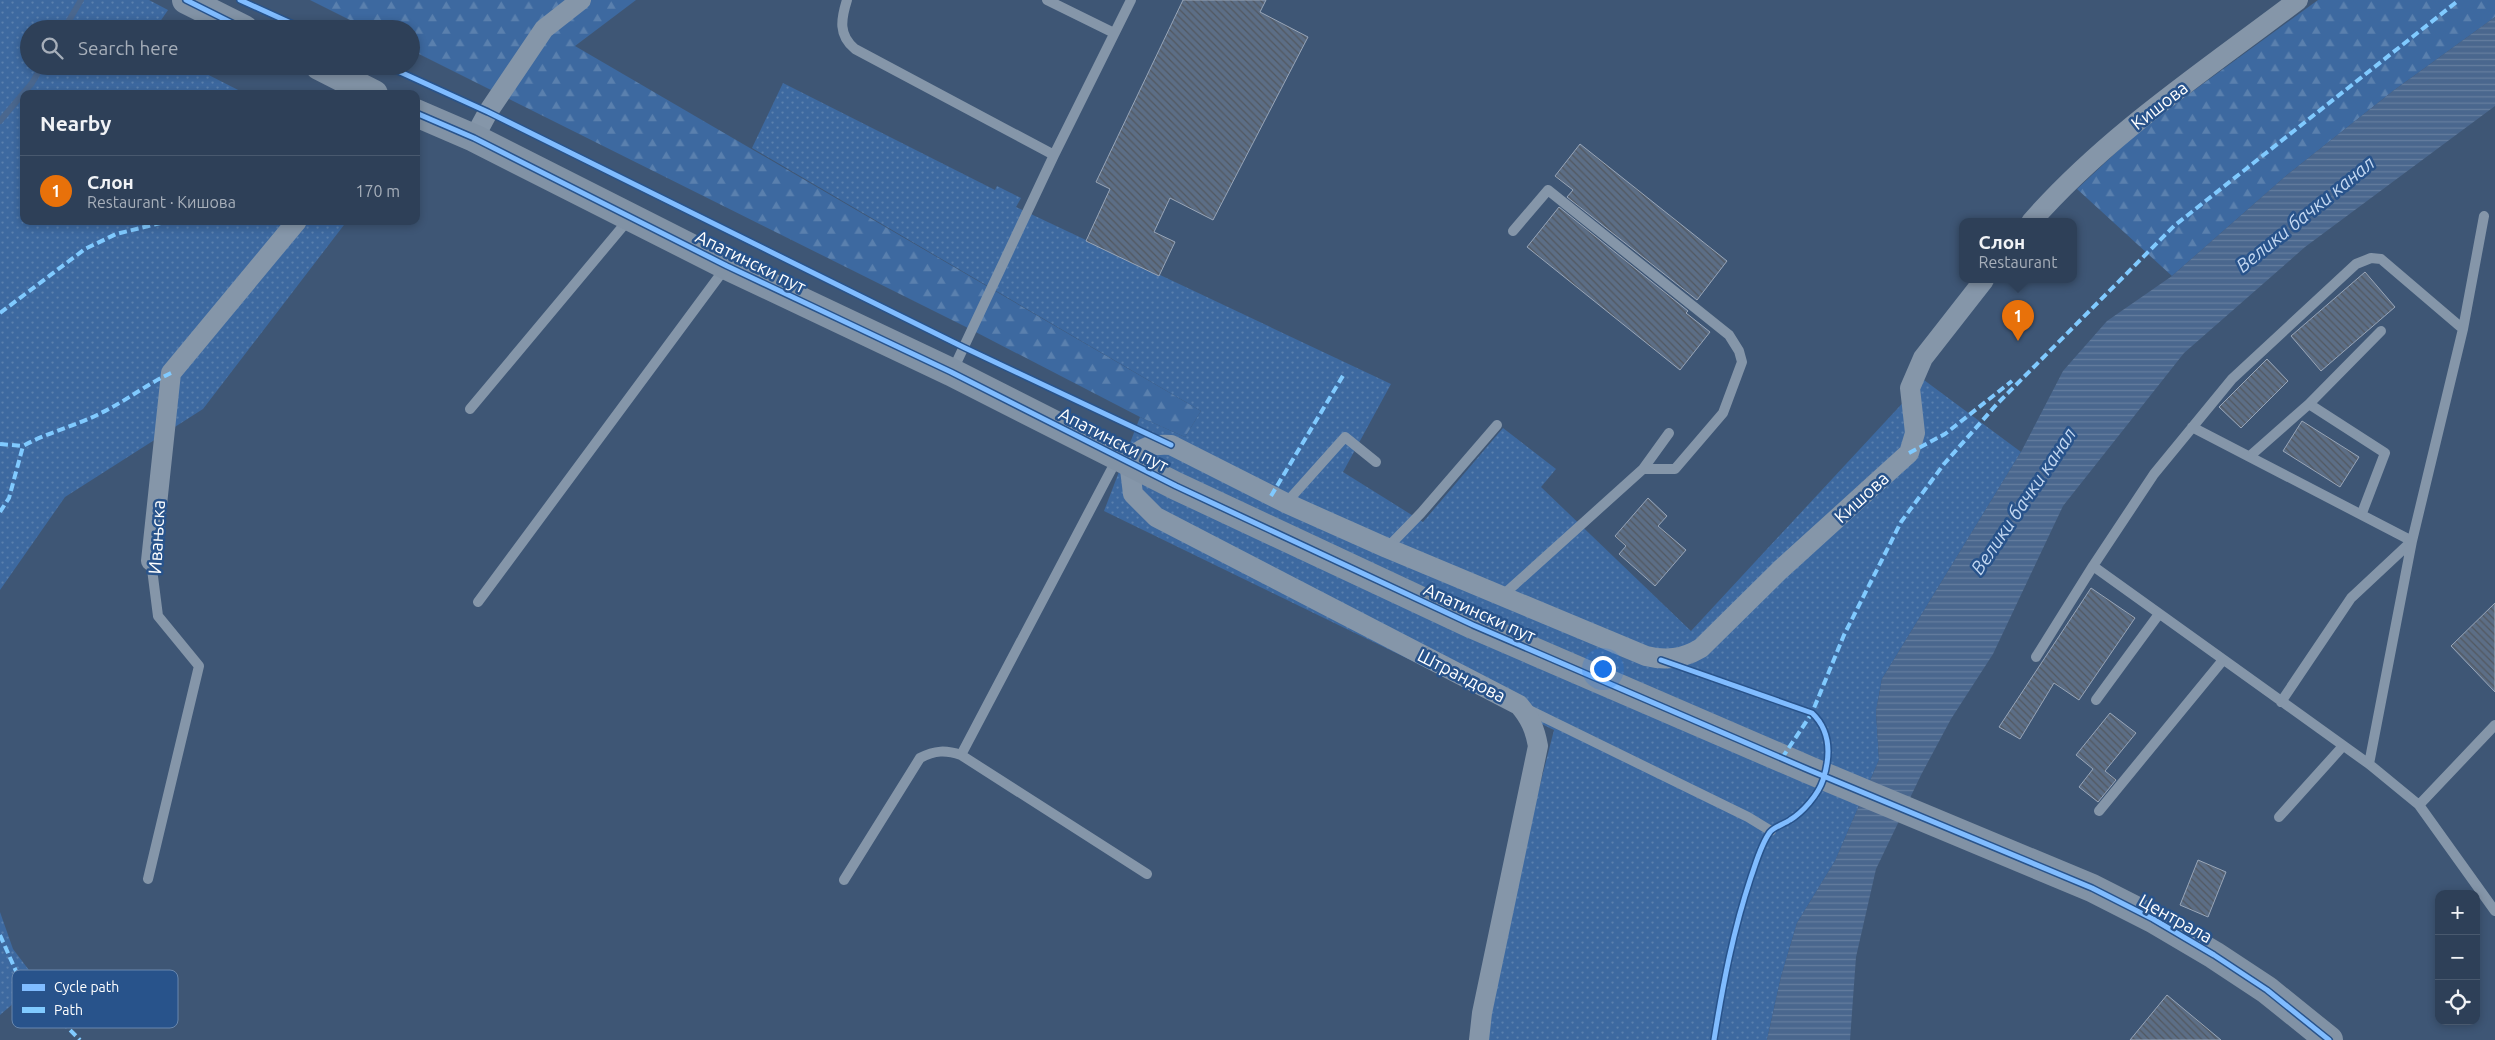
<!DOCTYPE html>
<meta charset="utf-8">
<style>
:root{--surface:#2e4058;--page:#36475e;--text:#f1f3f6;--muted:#a7afba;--line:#49596e;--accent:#e69b98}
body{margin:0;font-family:Ubuntu,sans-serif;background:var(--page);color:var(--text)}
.controls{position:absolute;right:15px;bottom:15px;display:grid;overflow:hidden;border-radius:10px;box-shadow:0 2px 8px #0003}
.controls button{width:45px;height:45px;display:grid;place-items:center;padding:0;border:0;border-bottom:1px solid var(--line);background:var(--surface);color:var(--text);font:25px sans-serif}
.you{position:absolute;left:1602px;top:668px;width:18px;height:18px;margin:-12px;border:4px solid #fff;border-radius:50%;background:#1a73e8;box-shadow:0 0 0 8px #1a73e833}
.badge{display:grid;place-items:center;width:32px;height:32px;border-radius:50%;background:var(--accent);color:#fff;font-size:16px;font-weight:700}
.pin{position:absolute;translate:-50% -41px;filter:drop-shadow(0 1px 2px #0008)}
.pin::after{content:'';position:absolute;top:26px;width:18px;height:15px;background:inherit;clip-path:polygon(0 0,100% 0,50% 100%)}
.popup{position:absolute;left:1959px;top:218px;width:118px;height:65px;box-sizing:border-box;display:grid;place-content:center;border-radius:10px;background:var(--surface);filter:drop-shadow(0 1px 4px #0005);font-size:16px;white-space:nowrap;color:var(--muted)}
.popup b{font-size:19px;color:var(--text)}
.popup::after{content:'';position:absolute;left:50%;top:100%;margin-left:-10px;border:10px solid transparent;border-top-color:var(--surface)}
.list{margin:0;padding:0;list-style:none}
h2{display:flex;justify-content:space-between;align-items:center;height:65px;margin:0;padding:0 20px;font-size:21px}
h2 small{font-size:16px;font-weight:400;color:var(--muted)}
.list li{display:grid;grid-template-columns:32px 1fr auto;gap:15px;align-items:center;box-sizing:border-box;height:70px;padding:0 20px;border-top:1px solid var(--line)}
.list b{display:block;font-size:19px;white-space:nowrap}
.list p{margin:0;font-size:16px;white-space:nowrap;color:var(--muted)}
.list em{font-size:16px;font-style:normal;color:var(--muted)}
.icon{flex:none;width:28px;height:28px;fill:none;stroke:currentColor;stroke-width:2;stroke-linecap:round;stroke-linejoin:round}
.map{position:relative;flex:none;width:2495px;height:1040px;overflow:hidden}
.search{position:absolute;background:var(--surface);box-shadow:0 2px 8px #0003;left:20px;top:20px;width:400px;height:55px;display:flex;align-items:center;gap:12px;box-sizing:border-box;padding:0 18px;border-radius:28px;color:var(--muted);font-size:19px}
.panel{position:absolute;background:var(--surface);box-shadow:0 2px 8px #0003;left:20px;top:90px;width:400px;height:135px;border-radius:10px}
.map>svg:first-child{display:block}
.grass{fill:url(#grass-dots)}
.forest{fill:url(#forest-firs)}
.water{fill:url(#water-rules)}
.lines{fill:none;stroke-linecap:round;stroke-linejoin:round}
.stream{stroke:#4a678e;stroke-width:6}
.building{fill:url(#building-back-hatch);stroke:#99a6b8}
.lane{stroke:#8596a9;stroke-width:10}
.street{stroke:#8596a9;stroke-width:20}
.secondary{stroke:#8192a5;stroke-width:28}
.quiet{stroke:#80caff;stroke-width:4;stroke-dasharray:8 4;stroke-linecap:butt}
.cycleway-casing{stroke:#28538b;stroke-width:8}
.cycleway{stroke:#80bcff;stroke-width:5}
.labels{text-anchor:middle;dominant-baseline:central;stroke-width:5;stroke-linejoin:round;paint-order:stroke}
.street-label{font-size:18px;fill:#fff;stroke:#28538b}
.water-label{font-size:19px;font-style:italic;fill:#c2d7f1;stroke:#28538b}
.key{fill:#28538b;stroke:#6887ae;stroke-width:1}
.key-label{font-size:14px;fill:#fff}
</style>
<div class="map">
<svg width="2495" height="1040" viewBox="0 0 2495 1040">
<defs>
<pattern id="grass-dots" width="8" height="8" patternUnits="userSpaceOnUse" patternTransform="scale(1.25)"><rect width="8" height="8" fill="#3d69a0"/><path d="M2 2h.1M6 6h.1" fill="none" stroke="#5a80ae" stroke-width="1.8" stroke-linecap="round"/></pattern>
<pattern id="forest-firs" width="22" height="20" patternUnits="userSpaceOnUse" patternTransform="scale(1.25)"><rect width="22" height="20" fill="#3d69a0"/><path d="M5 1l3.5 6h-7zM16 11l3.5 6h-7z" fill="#5a80ae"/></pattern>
<pattern id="water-rules" width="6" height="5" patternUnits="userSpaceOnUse" patternTransform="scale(1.25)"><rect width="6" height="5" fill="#4a678e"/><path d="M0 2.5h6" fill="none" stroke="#657e9f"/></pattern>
<pattern id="building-back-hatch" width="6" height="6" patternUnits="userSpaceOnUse" patternTransform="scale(1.25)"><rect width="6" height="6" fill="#5c6e86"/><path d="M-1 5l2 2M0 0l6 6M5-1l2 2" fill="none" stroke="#525860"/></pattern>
</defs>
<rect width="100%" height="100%" fill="#3e5675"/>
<path class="grass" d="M0 0H149L168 10 155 29H29V66H191L246 94H24V221H347L203 409 65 497 0 590Z
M783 83 995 190 997 186 1021 198 1016 207 1391 384 1343 472 1423 522 1503 428 1556 469 1541 487 1691 631 1924 380 2021 452 1882 679 1876 711 1879 760 1835 861 1797 923 1781 977 1767 1040H1475L1554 730 1104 511 1140 417 1185 437 1201 411 752 148Z
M0 912 13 949 38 982 0 1015Z"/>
<path class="forest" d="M310 0H636L575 46 1201 411 1185 437 1140 417 966 327 411 50V29H368Z
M2318 0H2495V17L2393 91 2287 175 2172 276 2077 189 2141 129Z"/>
<path class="water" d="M2495 17V106L2305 247 2184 353 2063 506 1993 654 1951 719 1921 775 1876 869 1856 957 1850 1040H1767L1781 977 1797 923 1835 861 1879 760 1876 711 1882 679 2021 452 2063 371 2107 321 2172 276 2287 175 2393 91Z"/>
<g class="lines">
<path class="stream" d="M64 29 81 0
M0 121 32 83 42 66"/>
</g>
<path class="building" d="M1183 0H1266L1260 12 1308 37 1213 220 1170 198 1154 232 1175 242 1159 276 1086 241 1110 189 1096 182Z
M1580 144 1727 261 1697 300 1567 197 1573 190 1555 176Z
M1559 207 1688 311 1686 313 1710 332 1680 370 1527 247Z
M2365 272 2395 307 2321 371 2291 336Z
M2267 359 2288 381 2241 428 2219 407Z
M2302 421 2359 457 2340 487 2283 451Z
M1648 498 1667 516 1658 526 1686 550 1655 586 1619 554 1626 546 1615 536Z
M2091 588 2135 618 2079 700 2054 683 2020 739 1999 727Z
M2495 603V692L2451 646Z
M2110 713 2136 733 2105 771 2116 780 2098 802 2079 787 2093 769 2076 755Z
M2198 860 2226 872 2208 917 2180 905Z
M2167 995 2221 1040H2130Z"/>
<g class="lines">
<path class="lane" d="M847 0C841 19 838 35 855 49L1054 155
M1047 0 1114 33
M1513 231 1548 190 1729 335 1739 351 1742 362 1723 413 1675 469H1643
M952 372 1054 155 1131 0
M2309 404 2385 453 2362 513
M470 409 629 219
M2192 427 2412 541 2351 598 2281 702
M2250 456 2309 404 2381 331
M1286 503 1345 437 1376 462
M1387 548 1421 513 1497 425
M2093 566 2369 764 2419 805 2495 911
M1502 596 1643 469 1669 433
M478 602 726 267
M2036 657 2093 566 2154 474 2232 379 2356 264 2371 258 2381 259 2463 329
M2096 700 2159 614
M1527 709 1748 817 1771 831
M961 755 1118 457
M2369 764 2412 541 2463 329 2484 216
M2419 805 2495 725
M2099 811 2223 660
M2279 817 2343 746
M148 879 199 666 158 616 151 561
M844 880 920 758C935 750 946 750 961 755L1147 874"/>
<path class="street" d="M474 138 488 112 544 29 581 0
M2031 222C2107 135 2206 70 2298 0
M151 561 171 373 297 221
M1479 1040 1482 1013 1538 746C1535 729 1530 718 1519 705L1156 517 1133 494 1129 461C1141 446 1152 444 1171 445L1286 503 1387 548 1646 656C1666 661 1683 659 1701 648L1780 570 1909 453 1915 433 1910 388 1923 358 1984 280"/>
<path class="secondary" d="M186 0 244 29
M319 66 374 94
M416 113 474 138 727 266 951 372 1176 486 1473 625 1809 770 2092 888 2153 919 2214 955 2267 990 2329 1040"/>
<path class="quiet" d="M0 313 85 249 116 234 169 221
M0 444 23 446
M1909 453 1945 434 2012 381
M1271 496 1344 374
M0 512 9 498 23 446C48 432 76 426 101 413 126 401 147 384 171 373
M1782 758 1812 713 1844 635 1901 522 1944 464 1997 404 2174 226 2459 0
M0 935 19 978 80 1040"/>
<g class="cycleway-casing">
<path id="cycleway" d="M186 0 244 29
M240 0 304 29
M387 66 488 112 963 347 1171 445
M416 113 474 138 727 266 951 372 1176 486 1473 625 1809 770 2092 888 2153 919 2214 955 2267 990 2329 1040
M1661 660 1812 713C1831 731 1831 755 1823 780 1818 795 1803 812 1790 820 1784 824 1774 827 1770 832 1761 844 1756 863 1751 877 1733 931 1723 984 1714 1040"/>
</g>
<use href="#cycleway" class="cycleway"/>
</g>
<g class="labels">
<g class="street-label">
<text transform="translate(2159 105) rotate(-38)">Кишова</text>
<text transform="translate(751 261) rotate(26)">Апатински пут</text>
<text transform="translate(1114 439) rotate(27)">Апатински пут</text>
<text transform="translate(1861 497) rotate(-42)">Кишова</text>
<text transform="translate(156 537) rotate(-87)">Ивањска</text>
<text transform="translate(1480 612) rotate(24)">Апатински пут</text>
<text transform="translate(1462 675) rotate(27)">Штрандова</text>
<text transform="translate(2176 918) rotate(29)">Централа</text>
</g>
<g class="water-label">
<text transform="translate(2305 214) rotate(-39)">Велики бачки канал</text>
<text transform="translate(2023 501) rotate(-56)">Велики бачки канал</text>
</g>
</g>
<rect x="12" y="970" width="166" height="58" rx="8" class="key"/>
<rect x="22" y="984" width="23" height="7" fill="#80bcff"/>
<rect x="22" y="1007" width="23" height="6" fill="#80caff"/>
<g class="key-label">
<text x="54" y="992">Cycle path</text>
<text x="54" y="1015">Path</text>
</g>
</svg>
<div class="controls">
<button>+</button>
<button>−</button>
<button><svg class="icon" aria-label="locate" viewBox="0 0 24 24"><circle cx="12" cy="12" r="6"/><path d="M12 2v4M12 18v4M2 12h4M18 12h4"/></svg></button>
</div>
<div class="you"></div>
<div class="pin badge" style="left:2018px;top:341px;background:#e8710a">1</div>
<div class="popup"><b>Слон</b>Restaurant</div>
<div class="search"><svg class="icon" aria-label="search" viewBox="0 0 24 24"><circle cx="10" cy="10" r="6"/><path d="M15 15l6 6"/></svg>Search here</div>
<section class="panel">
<h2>Nearby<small></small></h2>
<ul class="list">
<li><span class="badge" style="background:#e8710a">1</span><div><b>Слон</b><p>Restaurant · Кишова</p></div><em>170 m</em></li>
</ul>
</section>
</div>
